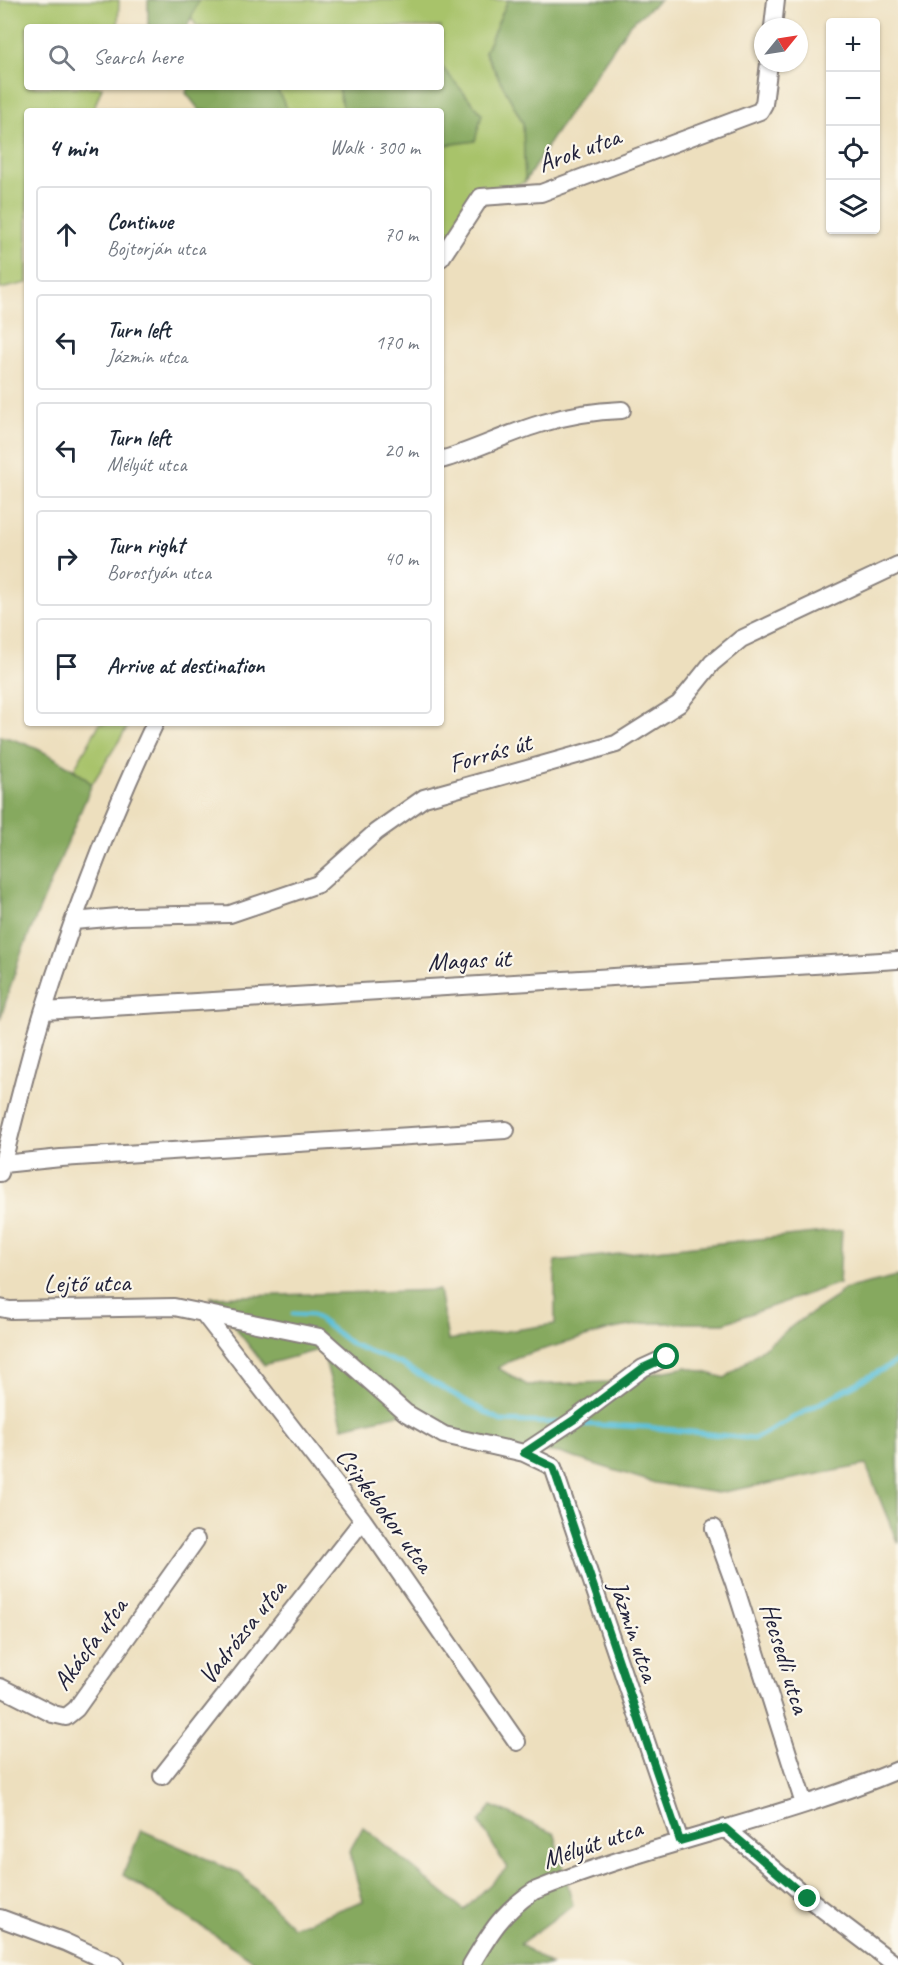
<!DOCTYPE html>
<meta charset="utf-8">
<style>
:root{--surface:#fff;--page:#f2f2f3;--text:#1f2937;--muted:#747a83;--line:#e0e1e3}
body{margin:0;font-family:Caveat,sans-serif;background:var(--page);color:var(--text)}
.controls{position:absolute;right:18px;top:18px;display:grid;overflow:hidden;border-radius:6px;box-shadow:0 2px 4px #0004}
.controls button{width:54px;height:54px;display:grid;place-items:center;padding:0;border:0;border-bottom:2px solid var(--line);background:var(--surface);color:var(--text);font:30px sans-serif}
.compass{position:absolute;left:754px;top:18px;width:54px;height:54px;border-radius:50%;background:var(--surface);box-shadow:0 2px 4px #0004;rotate:60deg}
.stop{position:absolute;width:18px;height:18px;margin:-14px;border:4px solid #0b8043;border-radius:50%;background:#fff}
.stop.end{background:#0b8043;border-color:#fff;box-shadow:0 2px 6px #0008}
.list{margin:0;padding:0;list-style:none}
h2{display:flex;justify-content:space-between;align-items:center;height:78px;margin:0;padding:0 24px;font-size:26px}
h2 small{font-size:20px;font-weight:400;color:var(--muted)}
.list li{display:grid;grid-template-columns:39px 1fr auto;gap:18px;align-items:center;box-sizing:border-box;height:96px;margin:0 12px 12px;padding:0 12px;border:2px solid var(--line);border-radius:6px}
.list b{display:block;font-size:22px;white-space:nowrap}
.list p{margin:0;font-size:20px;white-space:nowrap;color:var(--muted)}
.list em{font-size:20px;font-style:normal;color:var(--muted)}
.icon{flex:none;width:33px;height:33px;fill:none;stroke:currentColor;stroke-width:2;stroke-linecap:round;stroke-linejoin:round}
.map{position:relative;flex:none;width:898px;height:1965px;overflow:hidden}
.search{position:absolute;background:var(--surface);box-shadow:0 2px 4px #0004;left:24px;top:24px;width:420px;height:66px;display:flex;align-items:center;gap:15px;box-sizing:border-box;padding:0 21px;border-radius:6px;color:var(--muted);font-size:22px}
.panel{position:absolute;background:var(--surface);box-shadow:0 2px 4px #0004;left:24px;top:108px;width:420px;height:618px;border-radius:6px}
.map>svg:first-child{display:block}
.green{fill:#a8c36a;stroke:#657252;stroke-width:1.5}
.forest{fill:#86a95e;stroke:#54664c;stroke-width:1.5}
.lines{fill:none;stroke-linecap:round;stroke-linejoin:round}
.stream{stroke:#5bc0d9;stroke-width:5}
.street-casing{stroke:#88807c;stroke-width:20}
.street{stroke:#fff;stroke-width:16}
.route{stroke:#0b8043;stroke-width:8}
.labels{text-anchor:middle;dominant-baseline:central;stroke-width:4.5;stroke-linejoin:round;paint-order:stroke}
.street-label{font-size:26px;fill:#22223b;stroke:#fbf7ec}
</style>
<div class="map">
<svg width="898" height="1965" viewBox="0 0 898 1965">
<rect width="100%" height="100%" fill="#fbf7ec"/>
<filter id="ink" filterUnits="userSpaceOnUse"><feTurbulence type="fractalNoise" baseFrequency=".0167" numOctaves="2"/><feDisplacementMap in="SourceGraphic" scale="12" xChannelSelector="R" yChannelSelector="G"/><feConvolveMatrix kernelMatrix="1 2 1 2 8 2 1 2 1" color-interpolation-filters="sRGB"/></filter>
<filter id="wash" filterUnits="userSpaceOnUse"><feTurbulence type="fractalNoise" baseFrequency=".008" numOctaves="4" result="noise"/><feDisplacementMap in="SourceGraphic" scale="24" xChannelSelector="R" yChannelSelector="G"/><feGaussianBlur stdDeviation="1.35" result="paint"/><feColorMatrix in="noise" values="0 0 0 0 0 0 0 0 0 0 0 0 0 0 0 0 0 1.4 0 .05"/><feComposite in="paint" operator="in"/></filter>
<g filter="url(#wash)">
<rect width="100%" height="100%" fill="#eddfbe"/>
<path class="green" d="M0 0H119L118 27H27V87H102L93 111H27V283L0 289Z
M180 0H508L485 53 523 123 525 182 481 197 441 256V111H250L235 87H441V27H197Z
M100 723H130L92 784 74 769Z"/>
<path class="forest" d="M148 0H199L187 27H148Z
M508 0H660L630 24 551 140 525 182 523 123 485 52Z
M441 66 482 114 475 141 445 145 441 155V111H343L338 87H441Z
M188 87H276L288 111H200L186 93Z
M0 736C33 743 67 763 92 784L20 956 0 1020Z
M842 1230 839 1283 724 1323H649L613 1329 517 1357 498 1368 527 1385 608 1382 687 1367 725 1378 796 1323 836 1297 844 1289 898 1276V1544L866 1465 718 1493 655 1483 559 1453 457 1442 399 1414 343 1427 322 1349 264 1365 211 1297 439 1290 448 1340 555 1324V1261Z
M492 1806 555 1834 573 1905 520 1944 551 1965H260L123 1875 141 1830 239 1873 293 1927 363 1901 349 1852 363 1827 464 1910 507 1868 479 1822Z"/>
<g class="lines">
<path class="stream" d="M293 1314 313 1315 353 1345 401 1364 501 1421 560 1423
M575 1424 647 1427 754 1439 898 1361"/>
</g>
</g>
<g filter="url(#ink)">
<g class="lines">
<g class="street-casing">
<path id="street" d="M773 27 776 0
M441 258 481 197 541 193 760 111 764 104 769 63
M441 460C476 450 508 433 543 423 569 415 595 411 622 410
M74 921 129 916 230 914 318 884 376 832 424 798 616 744 679 704 712 663 741 639 898 565
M44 1011 898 960
M3 1164 61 1158 506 1130
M0 1173C15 1118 27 1063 44 1009 74 913 112 813 155 723
M0 1308 10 1310 174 1307 320 1337 406 1413 444 1435 524 1453 553 1467 680 1841
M204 1314 363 1520 517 1742
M524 1453 575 1419 643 1368 667 1357
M714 1528 734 1583 804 1804
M0 1687 53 1714 66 1717 76 1709 196 1540
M162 1776 363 1520
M725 1828 809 1899 896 1965
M0 1918 65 1942 115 1965
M471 1965C490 1933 502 1912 534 1891 652 1843 780 1820 898 1770"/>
</g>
<use href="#street" class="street"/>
</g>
</g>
<g class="lines" filter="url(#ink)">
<path class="route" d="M667 1357 643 1368 575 1419 524 1453 553 1467 680 1841 725 1828 808 1899"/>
</g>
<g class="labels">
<g class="street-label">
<text transform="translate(579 150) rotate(-20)">Árok utca</text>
<text transform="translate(490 753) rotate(-16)">Forrás út</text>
<text transform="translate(469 960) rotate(-3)">Magas út</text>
<text transform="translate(87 1283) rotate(-1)">Lejtő utca</text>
<text transform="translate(385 1510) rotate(54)">Csipkebokor utca</text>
<text transform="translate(634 1631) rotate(71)">Jázmin utca</text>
<text transform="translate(242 1632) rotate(-52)">Vadrózsa utca</text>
<text transform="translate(90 1644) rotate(-54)">Akácfa utca</text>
<text transform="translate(785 1658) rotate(73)">Hecsedli utca</text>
<text transform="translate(592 1844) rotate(-19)">Mélyút utca</text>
</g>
</g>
</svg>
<div class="controls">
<button>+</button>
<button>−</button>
<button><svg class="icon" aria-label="locate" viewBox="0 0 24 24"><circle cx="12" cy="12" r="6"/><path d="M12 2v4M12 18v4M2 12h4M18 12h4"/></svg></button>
<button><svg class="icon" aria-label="layers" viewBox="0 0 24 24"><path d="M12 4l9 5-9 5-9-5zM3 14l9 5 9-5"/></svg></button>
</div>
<svg class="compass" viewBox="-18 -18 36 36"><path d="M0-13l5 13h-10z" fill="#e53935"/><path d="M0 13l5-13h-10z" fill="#747a83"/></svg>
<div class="stop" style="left:667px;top:1357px"></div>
<div class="stop end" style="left:808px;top:1899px"></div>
<div class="search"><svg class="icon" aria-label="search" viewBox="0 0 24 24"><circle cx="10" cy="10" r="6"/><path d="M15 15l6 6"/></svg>Search here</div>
<section class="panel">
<h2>4 min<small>Walk · 300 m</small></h2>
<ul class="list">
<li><svg class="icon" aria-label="ahead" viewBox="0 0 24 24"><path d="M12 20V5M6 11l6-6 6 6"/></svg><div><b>Continue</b><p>Bojtorján utca</p></div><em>70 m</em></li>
<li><svg class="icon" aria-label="left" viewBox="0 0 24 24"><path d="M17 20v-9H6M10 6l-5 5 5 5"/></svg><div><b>Turn left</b><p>Jázmin utca</p></div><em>170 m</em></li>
<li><svg class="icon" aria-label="left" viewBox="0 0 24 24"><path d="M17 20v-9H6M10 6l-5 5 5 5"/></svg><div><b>Turn left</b><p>Mélyút utca</p></div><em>20 m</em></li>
<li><svg class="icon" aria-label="right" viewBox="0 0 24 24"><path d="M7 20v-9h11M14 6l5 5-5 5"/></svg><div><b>Turn right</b><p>Borostyán utca</p></div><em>40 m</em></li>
<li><svg class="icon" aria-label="arrive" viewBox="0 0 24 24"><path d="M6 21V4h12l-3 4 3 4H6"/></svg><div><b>Arrive at destination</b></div></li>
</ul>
</section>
</div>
